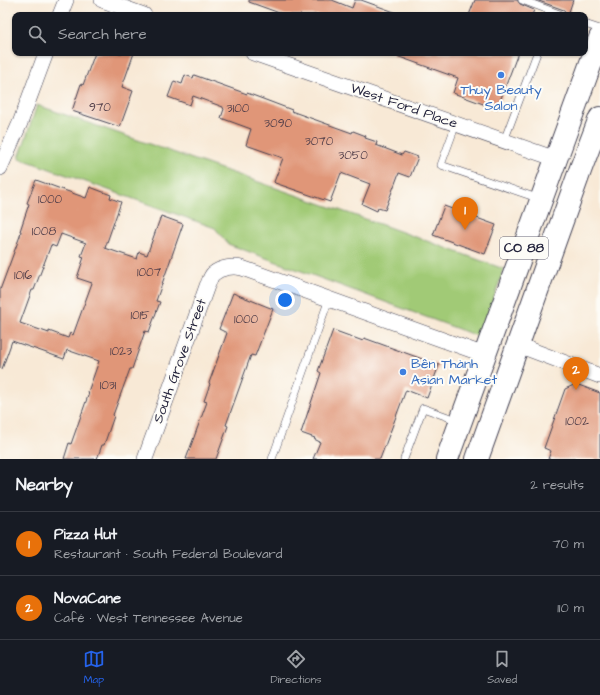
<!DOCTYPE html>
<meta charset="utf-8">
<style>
:root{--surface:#171b24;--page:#242831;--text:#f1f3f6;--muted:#9ea1a6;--line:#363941;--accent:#2563eb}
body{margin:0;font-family:"Architects Daughter",sans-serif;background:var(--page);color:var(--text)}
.you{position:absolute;left:285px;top:300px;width:14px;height:14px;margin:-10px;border:3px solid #fff;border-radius:50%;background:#1a73e8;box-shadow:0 0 0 6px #1a73e833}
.badge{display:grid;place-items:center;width:26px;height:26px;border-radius:50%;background:var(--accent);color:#fff;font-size:13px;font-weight:700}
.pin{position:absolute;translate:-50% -33px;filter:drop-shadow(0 1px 2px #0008)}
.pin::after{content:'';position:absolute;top:21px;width:14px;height:12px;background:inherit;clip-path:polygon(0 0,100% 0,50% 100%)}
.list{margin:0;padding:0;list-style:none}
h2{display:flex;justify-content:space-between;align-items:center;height:52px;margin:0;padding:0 16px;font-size:17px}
h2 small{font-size:13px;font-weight:400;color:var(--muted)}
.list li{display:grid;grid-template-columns:26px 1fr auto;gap:12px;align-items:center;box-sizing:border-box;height:64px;padding:0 16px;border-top:1px solid var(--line)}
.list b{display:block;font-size:15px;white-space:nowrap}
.list p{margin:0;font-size:13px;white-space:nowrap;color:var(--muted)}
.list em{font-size:13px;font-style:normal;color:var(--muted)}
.icon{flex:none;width:22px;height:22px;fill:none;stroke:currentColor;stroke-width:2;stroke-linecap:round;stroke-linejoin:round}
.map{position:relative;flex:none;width:600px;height:459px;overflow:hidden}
.search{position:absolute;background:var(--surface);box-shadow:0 1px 3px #0004;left:12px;right:12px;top:12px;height:44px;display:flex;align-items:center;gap:10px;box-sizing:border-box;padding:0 14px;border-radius:8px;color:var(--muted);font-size:15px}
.sheet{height:180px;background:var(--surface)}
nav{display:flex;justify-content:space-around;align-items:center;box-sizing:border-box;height:56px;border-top:1px solid var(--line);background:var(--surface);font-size:11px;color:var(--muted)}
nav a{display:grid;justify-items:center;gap:2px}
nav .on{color:var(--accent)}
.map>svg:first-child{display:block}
.green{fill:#a1ca76;stroke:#627658}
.building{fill:#e09678;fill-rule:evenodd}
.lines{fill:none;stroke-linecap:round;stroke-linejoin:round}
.service-casing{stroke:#424052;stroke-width:8}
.minor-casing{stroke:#424052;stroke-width:16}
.primary-casing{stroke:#424052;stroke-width:24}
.service{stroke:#fff;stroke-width:7}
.minor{stroke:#fff;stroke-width:15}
.primary{stroke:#fff;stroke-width:22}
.shop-dot{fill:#3f7fe0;stroke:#fdfcf7;stroke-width:1.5}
.labels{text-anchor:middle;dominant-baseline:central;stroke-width:4;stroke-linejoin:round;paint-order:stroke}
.number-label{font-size:12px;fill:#523f4a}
.shield{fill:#fdfcf7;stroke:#646373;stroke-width:1}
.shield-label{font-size:13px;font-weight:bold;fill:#22223b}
.shop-label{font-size:14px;fill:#366cbe;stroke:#fdfcf7}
.street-label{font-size:14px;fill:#22223b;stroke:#fdfcf7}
</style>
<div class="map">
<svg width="600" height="459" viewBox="0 0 600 459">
<rect width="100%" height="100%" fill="#fdfcf7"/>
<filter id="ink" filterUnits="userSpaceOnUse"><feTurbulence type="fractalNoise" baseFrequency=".025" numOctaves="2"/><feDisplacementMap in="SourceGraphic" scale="8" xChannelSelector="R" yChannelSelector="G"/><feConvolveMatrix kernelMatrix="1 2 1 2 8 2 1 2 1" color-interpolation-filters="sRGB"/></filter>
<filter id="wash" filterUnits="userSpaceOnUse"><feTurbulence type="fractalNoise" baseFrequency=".012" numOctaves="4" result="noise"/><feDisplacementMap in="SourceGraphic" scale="16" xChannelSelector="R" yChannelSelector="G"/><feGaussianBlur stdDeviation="0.9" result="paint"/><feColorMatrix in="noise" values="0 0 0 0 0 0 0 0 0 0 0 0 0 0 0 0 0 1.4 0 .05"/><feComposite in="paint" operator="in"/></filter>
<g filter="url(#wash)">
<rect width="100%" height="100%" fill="#f8e9d6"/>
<path class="green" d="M37 105 391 228 504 269 480 337 228 244 215 228 19 158Z"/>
<g id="blocks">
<path class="building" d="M249 0H332L352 8 355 0H361L397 13V15H285L249 2Z
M475 0H517L520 4 534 10 532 15H469Z
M536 0H573L568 15 564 10Z
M95 53H134L122 87 133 91 120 127 72 111 81 84 83 85Z
M394 53H518L497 109 453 93 458 78 394 55Z
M185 75 193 78 194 75 247 94V93L292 110 291 111 352 133 353 131 366 136 365 138 377 142 376 145 402 155 404 152 418 157 410 177 399 173 385 210 378 208 377 211 362 204 370 184 341 173 330 202 275 183 274 182 283 158 246 145 251 129 221 118 224 109 223 108V107L193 96 190 105 168 97 174 81 182 84Z
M36 180 86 198 90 187 111 195 110 198 121 202 105 248 137 259 139 252 147 255 161 216 183 224 156 301 160 302 149 332 145 331 132 369H130L113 415 114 416 104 445H102L97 459H64L69 443 71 444 89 393 88 392 99 361 67 350 64 359 12 341 2 369 0 368V290L20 236 21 231H20L29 204 27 203ZM61 234 86 243 81 256 84 257 77 278 92 283 73 335 70 333 68 338 49 331V333L20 323 32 290H34L51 245 56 247Z
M444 206 496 225 485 254 433 235Z
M233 293 273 309 255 356 251 355 226 425 228 426 216 459H186L207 402 204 401 210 384 209 383 227 333 219 329Z
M333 330 363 341 364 338 439 365 427 398 406 390 380 459H313L320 442 314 439 315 438 301 433 321 373 318 371Z
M576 384 600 393V459H548L551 451 544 448 565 389Z"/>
</g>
</g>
<g filter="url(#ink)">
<use href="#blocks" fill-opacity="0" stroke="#424052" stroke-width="1"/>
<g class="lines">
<g class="service-casing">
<path id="service" d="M522 0 562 15
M585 24 600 29
M456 124 441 165 540 199
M504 141 537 53
M272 459 329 299
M404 459 423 408 459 421"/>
</g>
<g class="minor-casing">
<path id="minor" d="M102 0 144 15
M60 15 66 0
M253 53 556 159
M0 168 20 123 46 53
M518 345 600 376
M145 459 207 286C209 283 210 277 213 274 221 267 233 266 242 268L485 355"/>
</g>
<g class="primary-casing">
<path id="primary" d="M447 459 600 38
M477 459 581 168 600 118"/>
</g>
<use href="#service" class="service"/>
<use href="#minor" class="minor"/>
<use href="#primary" class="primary"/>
</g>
</g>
<g class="shop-dot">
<circle cx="501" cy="75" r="4"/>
<circle cx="403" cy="372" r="4"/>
</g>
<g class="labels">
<g class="number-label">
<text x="100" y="107">970</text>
<text x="238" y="108">3100</text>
<text x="278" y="123">3090</text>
<text x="319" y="141">3070</text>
<text x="353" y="155">3050</text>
<text x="50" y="199">1000</text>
<text x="44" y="231">1008</text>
<text x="149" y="272">1007</text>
<text x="23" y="275">1016</text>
<text x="140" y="315">1015</text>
<text x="246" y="319">1000</text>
<text x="121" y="351">1023</text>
<text x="108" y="385">1031</text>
<text x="577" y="421">1002</text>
</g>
<rect class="shield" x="500" y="237" width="48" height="22" rx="3"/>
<g class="shield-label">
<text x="524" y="248">CO 88</text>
</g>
<g class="shop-label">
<text x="501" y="90">Thuy Beauty<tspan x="501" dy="16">Salon</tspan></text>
<text x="411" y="364" text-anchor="start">Bên Thành<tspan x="411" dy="16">Asian Market</tspan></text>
</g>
<g class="street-label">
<text transform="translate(404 106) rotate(19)">West Ford Place</text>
<text transform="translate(180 361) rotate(-70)">South Grove Street</text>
</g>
</g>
</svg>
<div class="you"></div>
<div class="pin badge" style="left:465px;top:230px;background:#e8710a">1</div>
<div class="pin badge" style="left:576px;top:390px;background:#e8710a">2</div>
<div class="search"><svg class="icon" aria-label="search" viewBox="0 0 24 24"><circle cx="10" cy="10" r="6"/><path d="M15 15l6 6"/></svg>Search here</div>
</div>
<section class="sheet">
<h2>Nearby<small>2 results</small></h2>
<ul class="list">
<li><span class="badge" style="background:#e8710a">1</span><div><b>Pizza Hut</b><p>Restaurant · South Federal Boulevard</p></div><em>70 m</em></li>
<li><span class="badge" style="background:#e8710a">2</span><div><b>NovaCane</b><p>Café · West Tennessee Avenue</p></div><em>110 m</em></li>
</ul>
</section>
<nav>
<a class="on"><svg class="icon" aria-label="map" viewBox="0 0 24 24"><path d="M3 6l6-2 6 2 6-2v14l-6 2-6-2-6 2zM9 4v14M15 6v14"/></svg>Map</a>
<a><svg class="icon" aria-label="directions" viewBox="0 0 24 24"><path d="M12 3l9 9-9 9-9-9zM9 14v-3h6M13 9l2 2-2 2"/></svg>Directions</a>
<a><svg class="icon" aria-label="saved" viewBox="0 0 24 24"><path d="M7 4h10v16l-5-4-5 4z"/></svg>Saved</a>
</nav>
